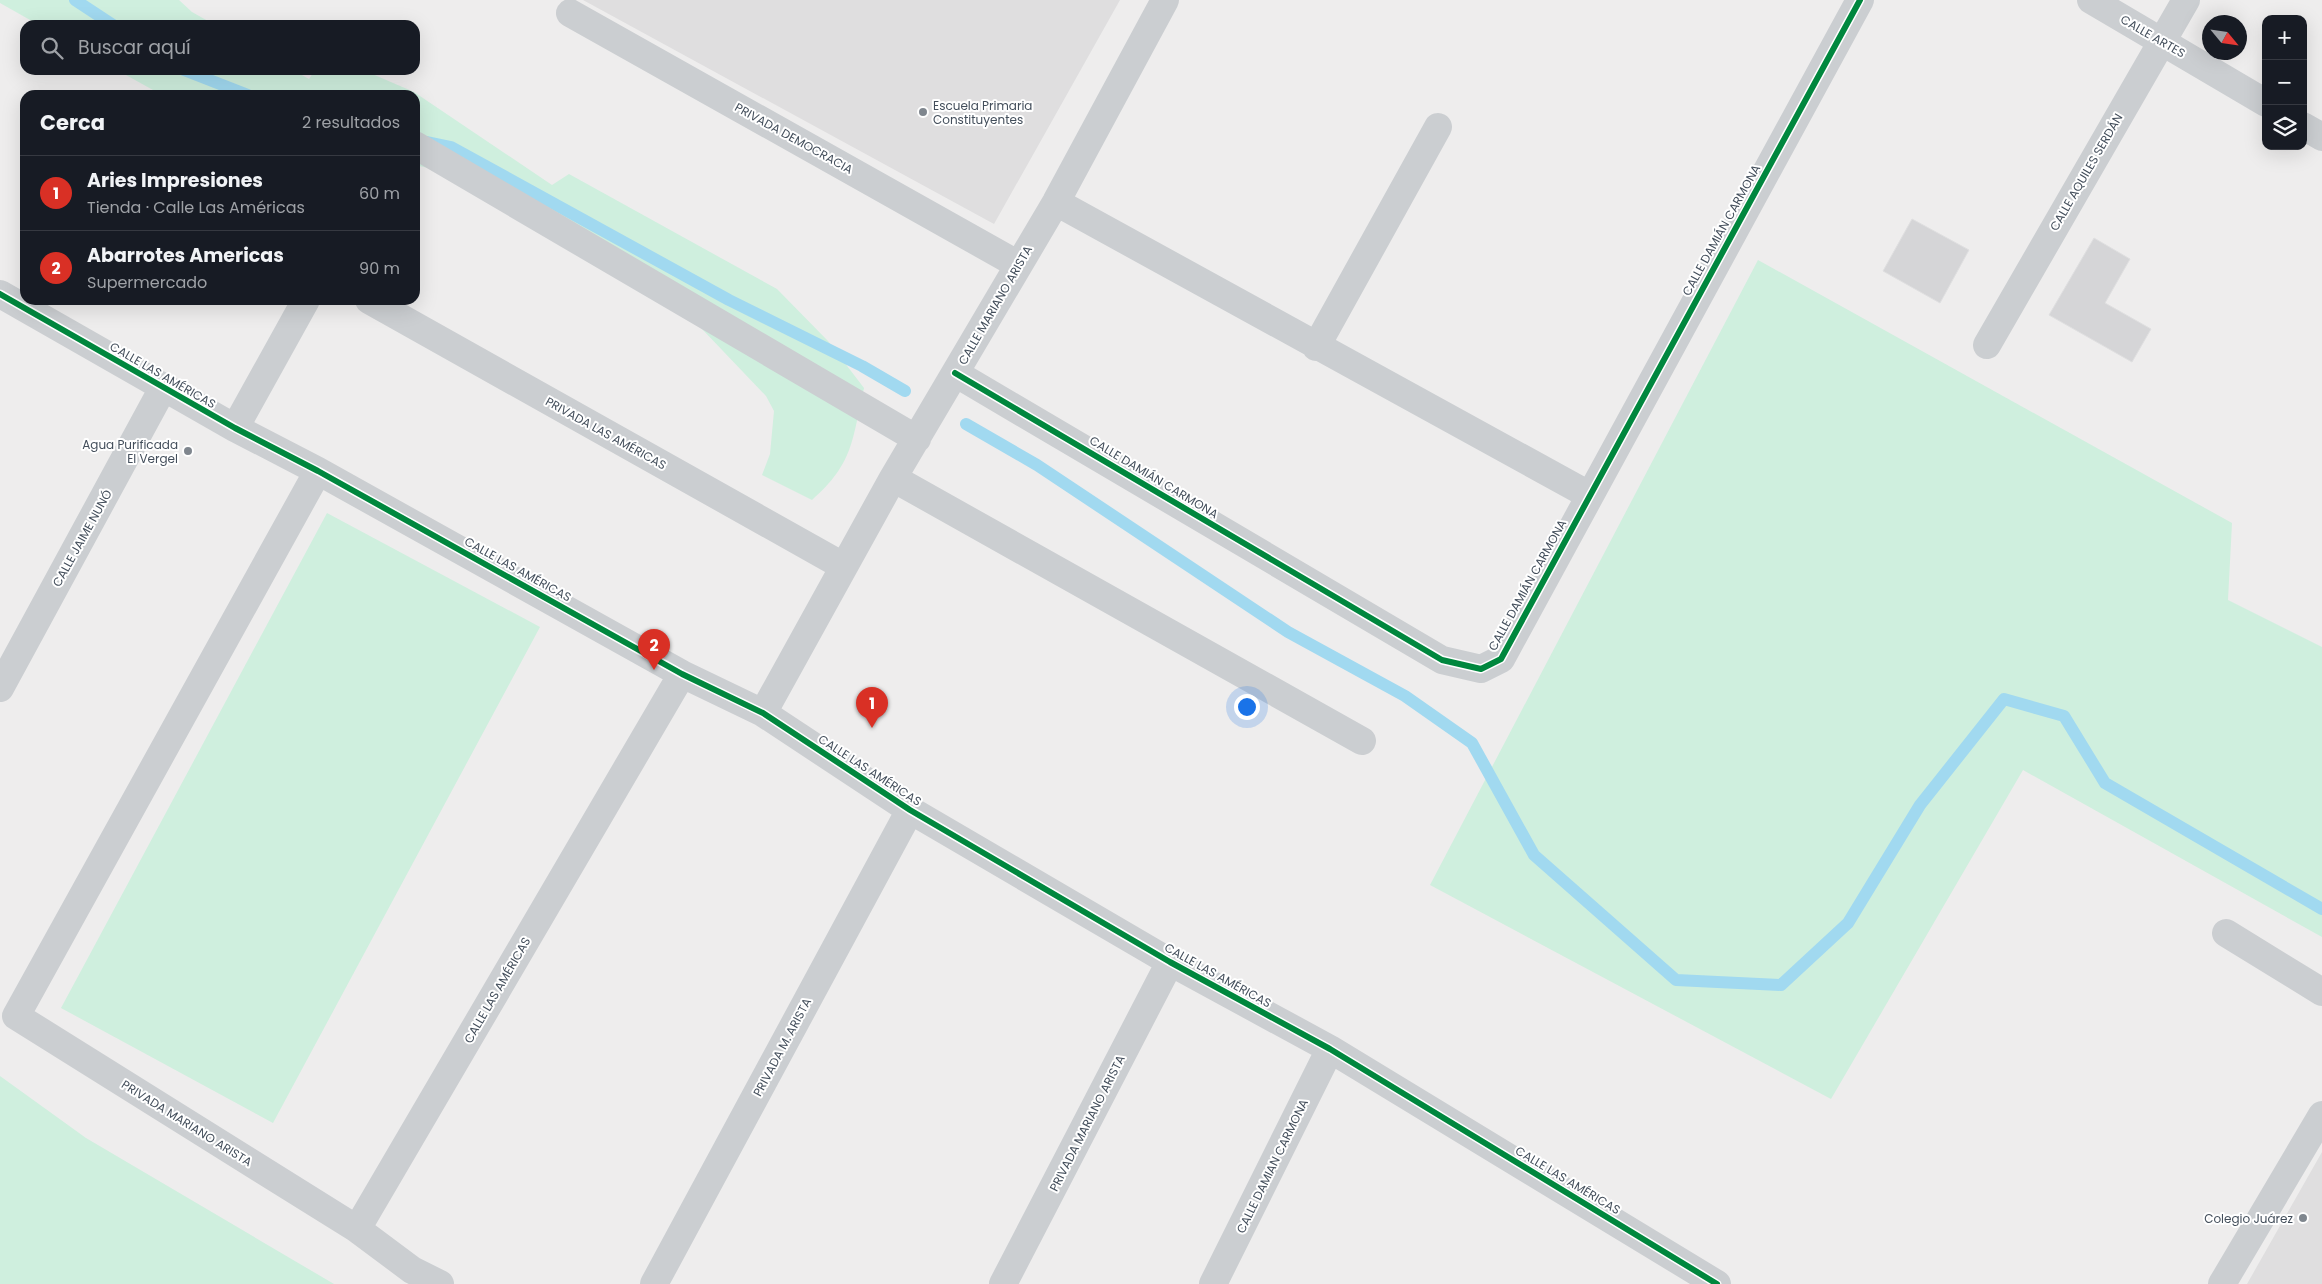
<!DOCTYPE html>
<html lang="es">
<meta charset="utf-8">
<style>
:root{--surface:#171b24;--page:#20242c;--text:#f1f3f6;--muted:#9ea1a6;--line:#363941;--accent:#d93025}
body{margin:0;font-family:Poppins,sans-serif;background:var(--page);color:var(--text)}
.controls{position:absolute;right:15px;top:15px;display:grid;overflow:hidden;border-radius:10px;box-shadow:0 5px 20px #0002}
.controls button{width:45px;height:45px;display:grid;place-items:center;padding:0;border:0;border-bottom:1px solid var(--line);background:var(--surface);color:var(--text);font:25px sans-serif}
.compass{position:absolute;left:2202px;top:15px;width:45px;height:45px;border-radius:50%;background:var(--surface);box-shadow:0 5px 20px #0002;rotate:119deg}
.you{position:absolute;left:1246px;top:706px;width:18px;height:18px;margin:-12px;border:4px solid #fff;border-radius:50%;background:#1a73e8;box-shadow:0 0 0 8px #1a73e833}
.badge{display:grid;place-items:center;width:32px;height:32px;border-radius:50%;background:var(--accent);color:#fff;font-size:16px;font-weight:700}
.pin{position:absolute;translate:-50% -41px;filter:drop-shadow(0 1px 2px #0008)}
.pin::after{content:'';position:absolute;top:26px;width:18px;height:15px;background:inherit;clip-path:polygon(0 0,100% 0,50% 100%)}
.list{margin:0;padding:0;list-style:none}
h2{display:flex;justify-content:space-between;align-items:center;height:65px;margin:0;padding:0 20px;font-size:21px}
h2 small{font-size:16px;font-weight:400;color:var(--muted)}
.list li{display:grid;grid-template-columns:32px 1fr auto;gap:15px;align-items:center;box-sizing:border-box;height:75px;padding:0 20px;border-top:1px solid var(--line)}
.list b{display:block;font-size:19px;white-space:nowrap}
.list p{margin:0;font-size:16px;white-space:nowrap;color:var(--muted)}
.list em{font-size:16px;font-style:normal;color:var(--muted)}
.icon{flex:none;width:28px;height:28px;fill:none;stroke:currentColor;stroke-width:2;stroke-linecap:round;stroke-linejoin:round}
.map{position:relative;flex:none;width:2322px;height:1284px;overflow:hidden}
.search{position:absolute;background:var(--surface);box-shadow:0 5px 20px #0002;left:20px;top:20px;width:400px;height:55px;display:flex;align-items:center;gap:12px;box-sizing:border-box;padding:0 18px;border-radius:15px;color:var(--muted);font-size:19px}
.panel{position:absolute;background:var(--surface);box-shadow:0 5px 20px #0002;left:20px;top:90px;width:400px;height:215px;border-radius:15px}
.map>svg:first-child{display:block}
.education{fill:#dfdedf}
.green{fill:#cfefde}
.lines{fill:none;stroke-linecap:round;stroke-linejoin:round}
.stream{stroke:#a1d9f0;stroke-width:12}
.building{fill:#d5d5d7;stroke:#dfdfe0}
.street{stroke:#cbced1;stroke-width:28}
.cycleway-casing{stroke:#fff;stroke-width:9}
.cycleway{stroke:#00873e;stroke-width:6}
.poi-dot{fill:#7f868e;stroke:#fff;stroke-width:2}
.labels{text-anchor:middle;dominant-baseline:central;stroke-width:4;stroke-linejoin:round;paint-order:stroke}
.street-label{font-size:12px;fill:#434e5b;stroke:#fff}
.poi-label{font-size:12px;fill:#434e5b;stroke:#fff;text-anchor:end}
</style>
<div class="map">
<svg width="2322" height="1284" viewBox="0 0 2322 1284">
<rect width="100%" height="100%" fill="#eeeded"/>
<path class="education" d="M583 0H1120L994 224Z
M2322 1152V1284H2247Z"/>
<path class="green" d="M0 0H179L192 12 215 25H39L0 3Z
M117 70H293L309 79 315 70H363L414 92 552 185 569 174 777 289 828 341 864 388C852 440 854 463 812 500L762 475 770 454 774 411 766 396 661 286 472 178 415 165V95H162Z
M1758 260 2232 523 2228 600 2322 647V937L2023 770 1831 1099 1430 885Z
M327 513 540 627 273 1123 61 1008Z
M0 1076 86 1138 334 1284H0Z"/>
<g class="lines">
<path class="stream" d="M75 0 113 25
M184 70 248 95
M427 142 451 147 729 300 862 366 905 391
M966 424 1037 465 1288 632 1405 696 1472 743 1534 855 1676 980 1781 985 1848 923 1920 805 2004 699 2064 716 2105 783 2322 909"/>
</g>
<path class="building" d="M1912 219 1969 250 1940 303 1883 271Z
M2094 238 2130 259 2105 303 2151 329 2132 362 2049 315Z"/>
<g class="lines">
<path class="street" d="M2091 0 2266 103
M570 13 1017 264
M2303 126 2322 137
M415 145 917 439
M1056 202 1589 495
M0 294 235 428 318 471 682 674 763 713 910 810 1170 962 1330 1049 1717 1284
M369 300 843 566
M1987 345 2186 0
M1316 347 1438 127
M955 373 1442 660 1481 669 1501 659 1860 0
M235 428 306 300
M318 471 16 1016 357 1229 412 1270 440 1284
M893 478 1362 741
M0 688 163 388
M763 713 893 478 1056 202 1165 0
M2226 933 2322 992
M357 1229 682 674
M654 1284 910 810
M1003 1284 1170 962
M1213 1284 1330 1049
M2222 1284 2322 1115"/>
<g class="cycleway-casing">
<path id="cycleway" d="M0 294 235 428 318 471 682 674 763 713 910 810 1170 962 1330 1049 1717 1284
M955 373 1442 660 1481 669 1501 659 1860 0"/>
</g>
<use href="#cycleway" class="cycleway"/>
</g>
<g class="poi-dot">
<circle cx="923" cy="112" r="5"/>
<circle cx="188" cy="451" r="5"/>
<circle cx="2303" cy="1218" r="5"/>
</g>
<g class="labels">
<g class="street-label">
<text transform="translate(2153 36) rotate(30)">CALLE ARTES</text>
<text transform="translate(794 138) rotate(29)">PRIVADA DEMOCRACIA</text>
<text transform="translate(2086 172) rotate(-60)">CALLE AQUILES SERDÁN</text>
<text transform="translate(1721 230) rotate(-61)">CALLE DAMIÁN CARMONA</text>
<text transform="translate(995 305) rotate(-60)">CALLE MARIANO ARISTA</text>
<text transform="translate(163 375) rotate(30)">CALLE LAS AMÉRICAS</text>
<text transform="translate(606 433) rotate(29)">PRIVADA LAS AMÉRICAS</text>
<text transform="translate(1154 477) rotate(31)">CALLE DAMIÁN CARMONA</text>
<text transform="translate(82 538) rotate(-61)">CALLE JAIME NUNÓ</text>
<text transform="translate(518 569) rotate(29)">CALLE LAS AMÉRICAS</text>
<text transform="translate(1527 585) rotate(-61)">CALLE DAMIÁN CARMONA</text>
<text transform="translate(870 770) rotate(33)">CALLE LAS AMÉRICAS</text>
<text transform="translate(1218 975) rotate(29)">CALLE LAS AMÉRICAS</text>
<text transform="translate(497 990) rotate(-60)">CALLE LAS AMÉRICAS</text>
<text transform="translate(782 1047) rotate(-62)">PRIVADA M. ARISTA</text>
<text transform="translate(187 1123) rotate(32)">PRIVADA MARIANO ARISTA</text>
<text transform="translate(1087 1123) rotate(-63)">PRIVADA MARIANO ARISTA</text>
<text transform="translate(1272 1166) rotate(-64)">CALLE DAMIAN CARMONA</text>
<text transform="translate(1568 1180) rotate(31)">CALLE LAS AMÉRICAS</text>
</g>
<g class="poi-label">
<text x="933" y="105" text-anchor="start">Escuela Primaria<tspan x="933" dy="14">Constituyentes</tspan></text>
<text x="178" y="444">Agua Purificada<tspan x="178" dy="14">El Vergel</tspan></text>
<text x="2293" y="1218">Colegio Juárez</text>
</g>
</g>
</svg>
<div class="controls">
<button>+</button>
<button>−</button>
<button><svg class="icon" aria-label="layers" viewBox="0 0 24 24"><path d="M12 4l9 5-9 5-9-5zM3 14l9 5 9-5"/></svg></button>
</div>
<svg class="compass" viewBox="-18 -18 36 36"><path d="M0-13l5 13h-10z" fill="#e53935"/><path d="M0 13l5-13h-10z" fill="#9ea1a6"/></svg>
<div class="you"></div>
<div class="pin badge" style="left:872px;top:728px">1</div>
<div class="pin badge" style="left:654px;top:670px">2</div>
<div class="search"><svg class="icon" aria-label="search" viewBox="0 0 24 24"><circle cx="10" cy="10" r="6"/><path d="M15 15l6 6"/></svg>Buscar aquí</div>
<section class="panel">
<h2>Cerca<small>2 resultados</small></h2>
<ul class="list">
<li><span class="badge">1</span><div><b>Aries Impresiones</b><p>Tienda · Calle Las Américas</p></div><em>60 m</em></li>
<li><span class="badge">2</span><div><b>Abarrotes Americas</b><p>Supermercado</p></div><em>90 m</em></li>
</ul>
</section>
</div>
